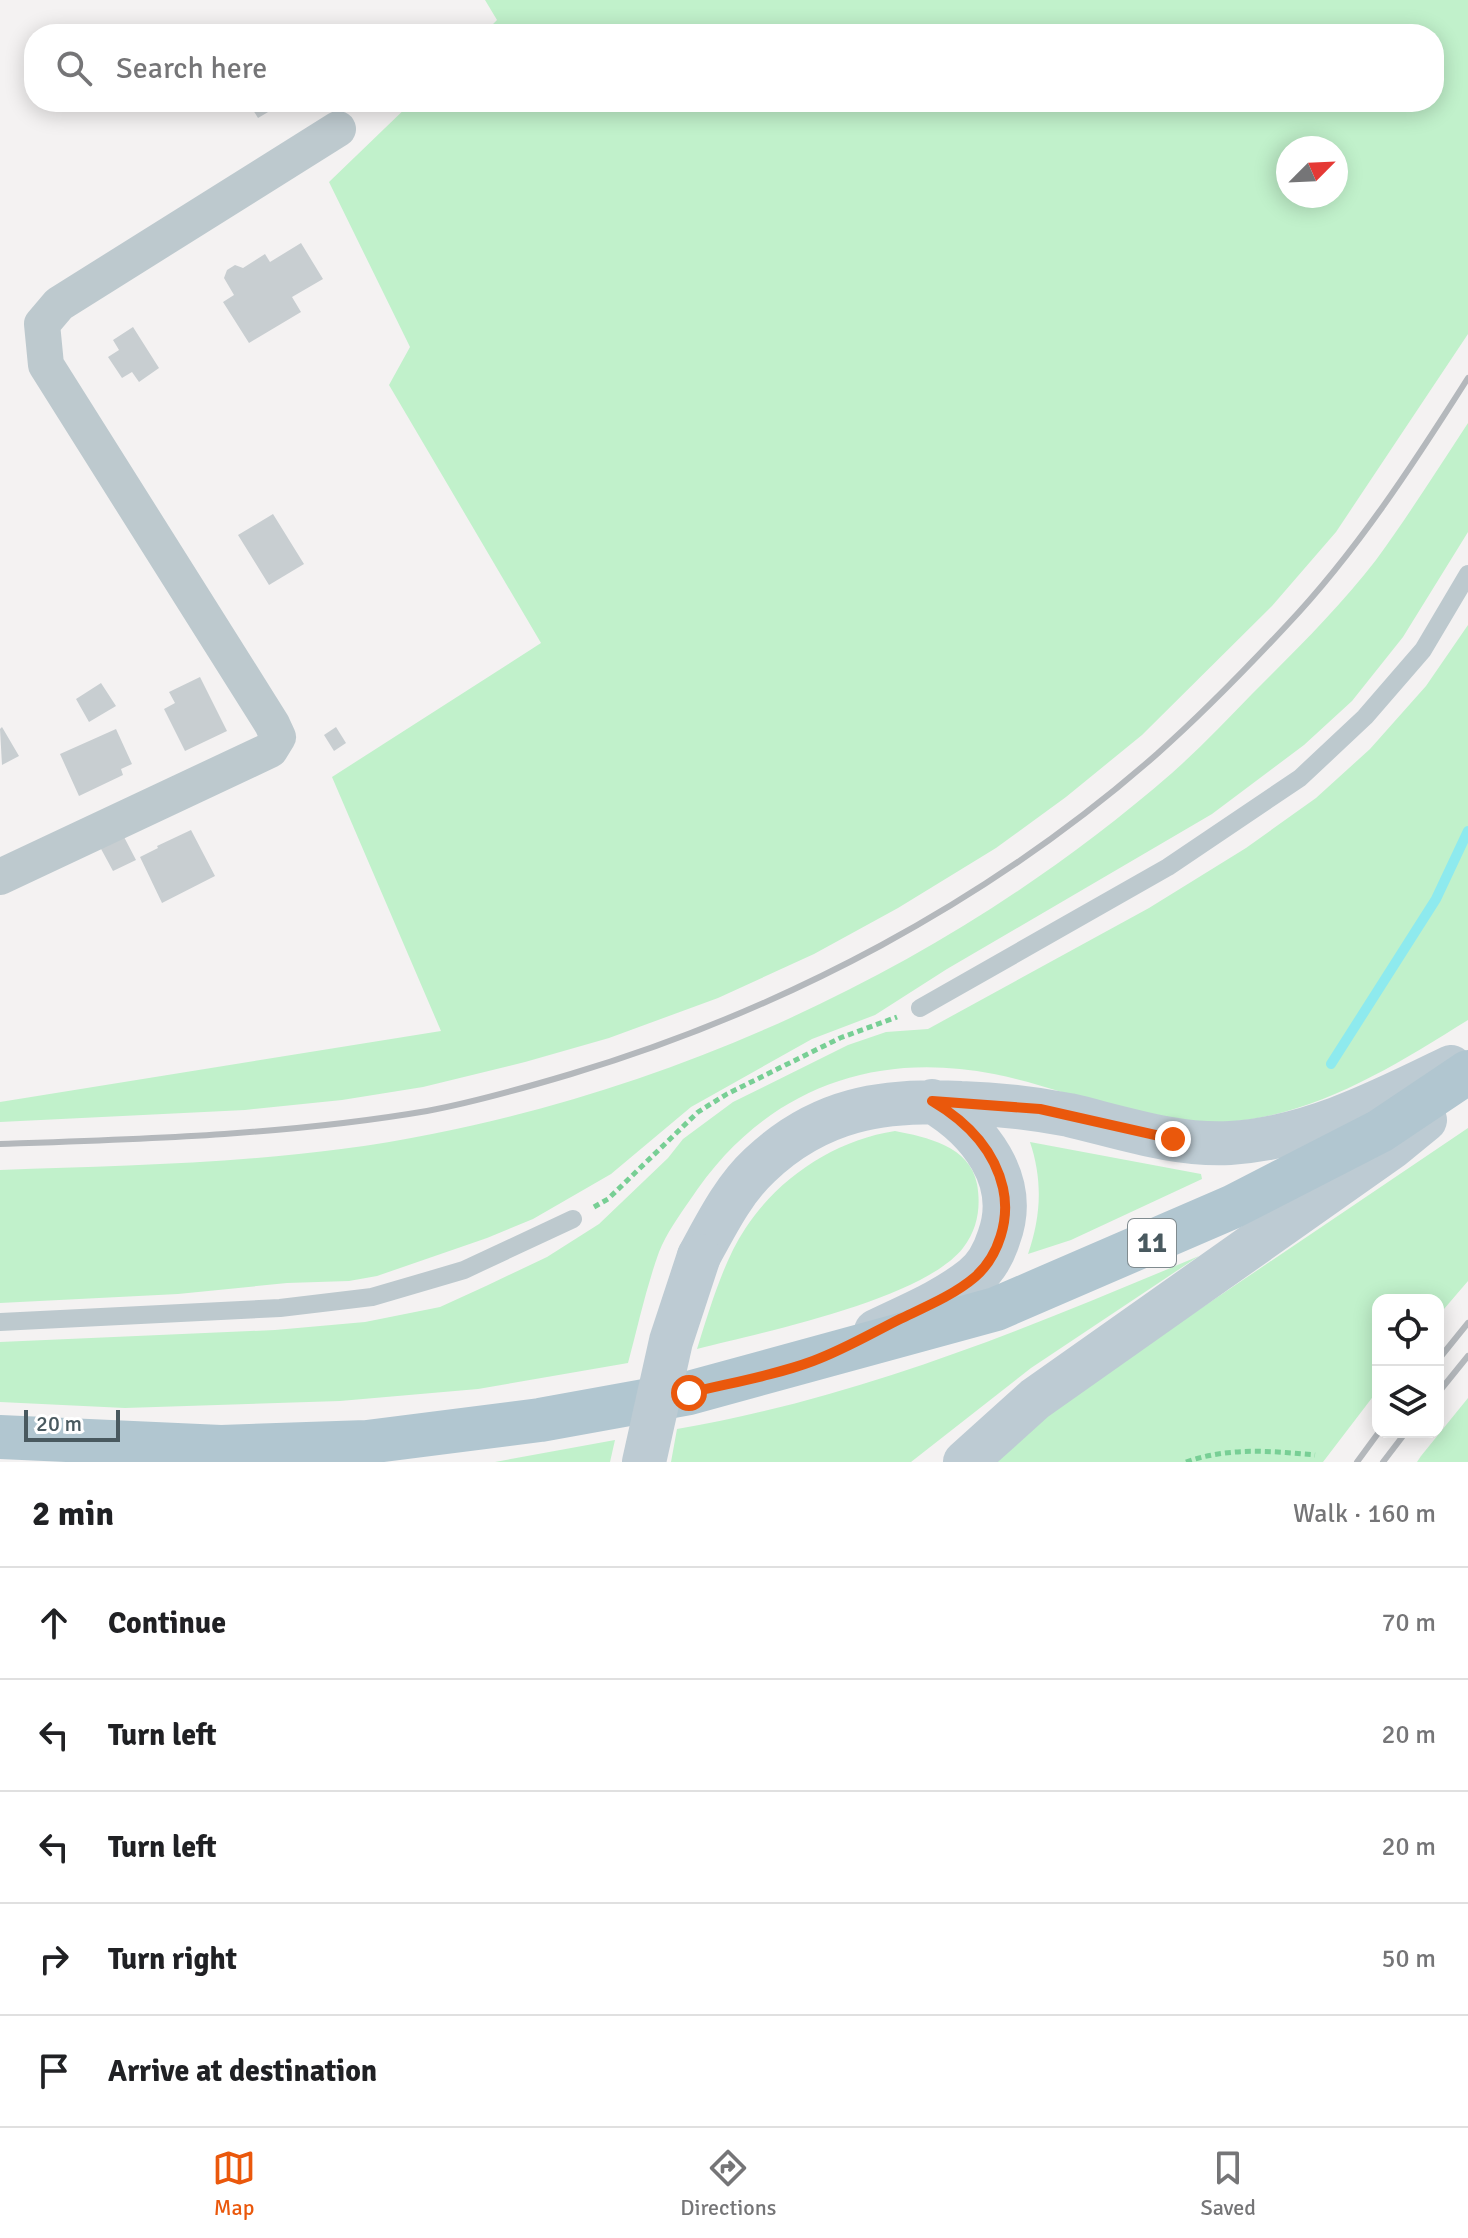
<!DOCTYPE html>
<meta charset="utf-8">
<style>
:root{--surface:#fff;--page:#f2f2f2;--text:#202124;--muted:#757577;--line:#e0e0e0;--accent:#ea580c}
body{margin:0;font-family:Signika,sans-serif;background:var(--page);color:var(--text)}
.controls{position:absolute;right:24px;bottom:24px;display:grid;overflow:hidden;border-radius:16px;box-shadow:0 4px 20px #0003}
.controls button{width:72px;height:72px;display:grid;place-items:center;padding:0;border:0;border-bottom:2px solid var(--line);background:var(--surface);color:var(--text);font:40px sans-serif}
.compass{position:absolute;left:1276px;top:136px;width:72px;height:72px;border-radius:50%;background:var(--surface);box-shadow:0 4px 20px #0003;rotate:66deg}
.scale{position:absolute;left:24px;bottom:20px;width:96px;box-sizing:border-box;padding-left:8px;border:4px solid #49595f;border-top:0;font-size:22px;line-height:28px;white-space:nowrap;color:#49595f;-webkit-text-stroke:6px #fff;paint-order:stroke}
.stop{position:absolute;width:24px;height:24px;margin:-18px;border:6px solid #ea580c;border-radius:50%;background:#fff}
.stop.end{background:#ea580c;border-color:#fff;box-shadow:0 2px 8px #0008}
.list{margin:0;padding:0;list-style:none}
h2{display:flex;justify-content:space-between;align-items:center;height:104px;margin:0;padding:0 32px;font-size:34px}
h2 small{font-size:26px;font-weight:400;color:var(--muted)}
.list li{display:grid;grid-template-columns:52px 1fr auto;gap:24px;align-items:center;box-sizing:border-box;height:112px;padding:0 32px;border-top:2px solid var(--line)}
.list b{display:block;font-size:30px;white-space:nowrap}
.list em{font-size:26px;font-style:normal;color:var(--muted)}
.icon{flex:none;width:44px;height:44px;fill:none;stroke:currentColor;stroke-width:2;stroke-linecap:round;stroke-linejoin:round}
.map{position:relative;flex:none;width:1468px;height:1462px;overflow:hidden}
.search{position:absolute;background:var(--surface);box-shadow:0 4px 20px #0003;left:24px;right:24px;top:24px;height:88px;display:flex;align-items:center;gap:20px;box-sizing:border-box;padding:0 28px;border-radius:32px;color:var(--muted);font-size:30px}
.sheet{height:664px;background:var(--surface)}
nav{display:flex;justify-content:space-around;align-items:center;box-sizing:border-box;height:112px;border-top:2px solid var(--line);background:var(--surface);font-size:22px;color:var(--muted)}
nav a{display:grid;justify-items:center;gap:4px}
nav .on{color:var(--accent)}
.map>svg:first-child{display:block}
.green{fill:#c1f1cb;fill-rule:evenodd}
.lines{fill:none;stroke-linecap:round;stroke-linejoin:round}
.stream{stroke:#8eeaee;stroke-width:10}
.building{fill:#c8ced1}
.path{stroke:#78cf95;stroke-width:5;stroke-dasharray:6 4;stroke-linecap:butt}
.lane{stroke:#bdc9ce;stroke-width:18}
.street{stroke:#bdc9ce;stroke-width:36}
.secondary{stroke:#bdcbd3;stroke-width:44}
.primary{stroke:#b1c6d0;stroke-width:44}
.rail{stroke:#b4b8bc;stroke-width:6}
.secondary-bridge{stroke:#bdcbd3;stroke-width:44}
.route{stroke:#ea580c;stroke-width:10}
.labels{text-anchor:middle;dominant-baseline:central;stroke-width:8;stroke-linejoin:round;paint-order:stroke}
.shield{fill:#fff;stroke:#808b8f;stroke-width:2}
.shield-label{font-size:28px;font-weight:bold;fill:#49595f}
</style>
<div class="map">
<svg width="1468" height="1462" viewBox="0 0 1468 1462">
<rect width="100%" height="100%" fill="#f4f2f2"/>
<path class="green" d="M485 0H1468V334L1336 532 1272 606 1142 735 1066 797 996 848 898 908 814 954 718 998 609 1038 525 1062 423 1087 342 1100 245 1110 0 1122V1102L441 1031 332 777 541 643 389 385 410 347 329 182 412 102H1434V34H483L497 20ZM1288 148H1336V196H1288Z
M1468 423V532L1403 637 1352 701 1304 745 1212 814 947 969 875 1015 812 1039 691 1107 611 1174 533 1219 487 1238 377 1276 349 1281 287 1283 178 1294 0 1303V1170C144 1165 290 1163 432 1134 703 1080 963 955 1172 773 1200 748 1226 721 1252 694 1295 651 1339 608 1376 560 1408 516 1438 469 1468 423Z
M1468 625V1020C1392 1067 1316 1116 1225 1122 1144 1128 1071 1089 994 1074 868 1049 760 1093 690 1200 679 1216 666 1234 659 1252 646 1288 638 1326 628 1363L478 1389 340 1401 125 1408 0 1402V1342L275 1330 365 1322 440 1307 486 1286 547 1257 599 1224 668 1158 683 1139 733 1102 848 1045 886 1032 928 1029 1149 908 1246 848 1316 798 1370 749 1426 686Z
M1468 1128V1281L1438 1316V1300H1378V1390L1323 1462H988L1074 1394Z
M895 1131C926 1137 970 1146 977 1184 981 1206 978 1229 963 1248 922 1300 763 1332 697 1349 709 1311 723 1262 745 1229 778 1178 835 1140 895 1131Z
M1030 1142 1201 1174 1202 1179 1071 1240 1028 1254C1041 1216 1043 1181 1030 1142Z
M1199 1256 1031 1368 911 1462H671L677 1429C862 1397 1028 1328 1199 1256Z
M1468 1398V1462H1417L1421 1456Z
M615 1440 610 1462H495Z"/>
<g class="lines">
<path class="stream" d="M1331 1064 1436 899 1468 831"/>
</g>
<path class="building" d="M248 102H285L258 118Z
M301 243 323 279 292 297 301 312 249 343 223 302 234 295 224 278 227 270 235 265 243 268 265 254 270 262Z
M133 327 159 368 139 382 132 372 122 378 108 357 119 350 113 340Z
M273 514 304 564 269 585 238 535Z
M200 677 227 731 185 751 164 709 175 703 169 692Z
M101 683 116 706 89 722 76 699Z
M2 727 19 756 2 765 0 729Z
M336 727 346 743 334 751 324 735Z
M116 729 132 764 121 769 123 775 79 796 60 754Z
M191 830 215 876 162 903 140 857 158 848 157 846Z
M123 835 136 860 113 871 100 847Z"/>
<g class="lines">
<path class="path" d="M594 1207 608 1199 698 1112 727 1094 840 1038 897 1017
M1186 1462C1228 1447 1272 1451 1315 1455"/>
<path class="lane" d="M920 1008 1168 867 1300 778 1365 717 1423 650 1468 574
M0 1322 280 1308 372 1297 464 1270 573 1219"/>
<path class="street" d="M0 877 270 750 278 737 272 724 46 365 42 324 59 304 338 129"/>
<path class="secondary" d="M699 1256C716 1225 733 1190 760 1165 819 1109 882 1099 961 1103 997 1104 1033 1108 1069 1115 1120 1127 1176 1146 1230 1143 1310 1138 1381 1101 1451 1067
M876 1331C909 1315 944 1301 973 1278 986 1268 994 1253 999 1237 1020 1180 979 1129 932 1101
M965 1462 1035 1399 1392 1147 1425 1120"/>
<path class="primary" d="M0 1437 221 1447 367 1442 540 1420 689 1393 996 1309 1232 1207 1380 1131 1468 1072"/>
<path class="rail" d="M0 1144C143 1139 286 1135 427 1111 475 1102 524 1088 571 1074 784 1010 989 902 1157 754 1202 714 1246 669 1287 625 1357 551 1414 463 1468 378
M1438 1360 1468 1323
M1438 1393 1468 1356
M1357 1462 1379 1432
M1383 1462 1406 1432"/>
<path class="secondary-bridge" d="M644 1462 671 1341 699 1256"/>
</g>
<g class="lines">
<path class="route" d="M689 1393C729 1383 773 1376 813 1361 843 1350 872 1333 900 1319 925 1307 954 1295 975 1277 999 1256 1010 1219 1003 1188 994 1149 966 1121 932 1101L1040 1109 1173 1139"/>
</g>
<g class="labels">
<rect class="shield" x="1128" y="1219" width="48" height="48" rx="6"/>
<g class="shield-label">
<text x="1152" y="1243">11</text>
</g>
</g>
</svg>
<div class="controls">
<button><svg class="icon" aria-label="locate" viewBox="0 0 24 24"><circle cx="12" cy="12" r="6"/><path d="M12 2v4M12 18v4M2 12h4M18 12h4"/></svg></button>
<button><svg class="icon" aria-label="layers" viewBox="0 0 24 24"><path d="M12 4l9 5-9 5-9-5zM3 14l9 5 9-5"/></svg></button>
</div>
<svg class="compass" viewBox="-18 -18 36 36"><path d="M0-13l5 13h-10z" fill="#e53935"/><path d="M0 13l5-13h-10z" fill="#757577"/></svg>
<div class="scale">20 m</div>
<div class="stop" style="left:689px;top:1393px"></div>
<div class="stop end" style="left:1173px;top:1139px"></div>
<div class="search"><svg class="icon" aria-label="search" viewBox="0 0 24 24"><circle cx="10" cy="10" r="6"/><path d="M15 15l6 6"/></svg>Search here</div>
</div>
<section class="sheet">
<h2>2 min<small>Walk · 160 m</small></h2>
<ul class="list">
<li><svg class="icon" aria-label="ahead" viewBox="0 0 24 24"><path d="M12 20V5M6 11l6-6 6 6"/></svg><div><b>Continue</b></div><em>70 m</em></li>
<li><svg class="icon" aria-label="left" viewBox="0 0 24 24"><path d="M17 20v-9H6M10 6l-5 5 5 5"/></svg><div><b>Turn left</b></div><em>20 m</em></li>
<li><svg class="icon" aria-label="left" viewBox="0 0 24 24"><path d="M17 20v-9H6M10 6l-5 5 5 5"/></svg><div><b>Turn left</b></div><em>20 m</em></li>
<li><svg class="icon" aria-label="right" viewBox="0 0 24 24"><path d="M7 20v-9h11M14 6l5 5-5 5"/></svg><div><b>Turn right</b></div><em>50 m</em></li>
<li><svg class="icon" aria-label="arrive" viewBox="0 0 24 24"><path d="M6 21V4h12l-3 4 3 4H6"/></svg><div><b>Arrive at destination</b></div></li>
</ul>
</section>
<nav>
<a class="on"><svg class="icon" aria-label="map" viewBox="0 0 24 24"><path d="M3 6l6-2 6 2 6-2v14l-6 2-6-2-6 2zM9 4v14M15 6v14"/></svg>Map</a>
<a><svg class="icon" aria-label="directions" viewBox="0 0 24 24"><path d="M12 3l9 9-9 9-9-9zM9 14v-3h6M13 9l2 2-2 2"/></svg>Directions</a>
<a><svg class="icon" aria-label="saved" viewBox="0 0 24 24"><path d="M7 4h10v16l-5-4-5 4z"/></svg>Saved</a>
</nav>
